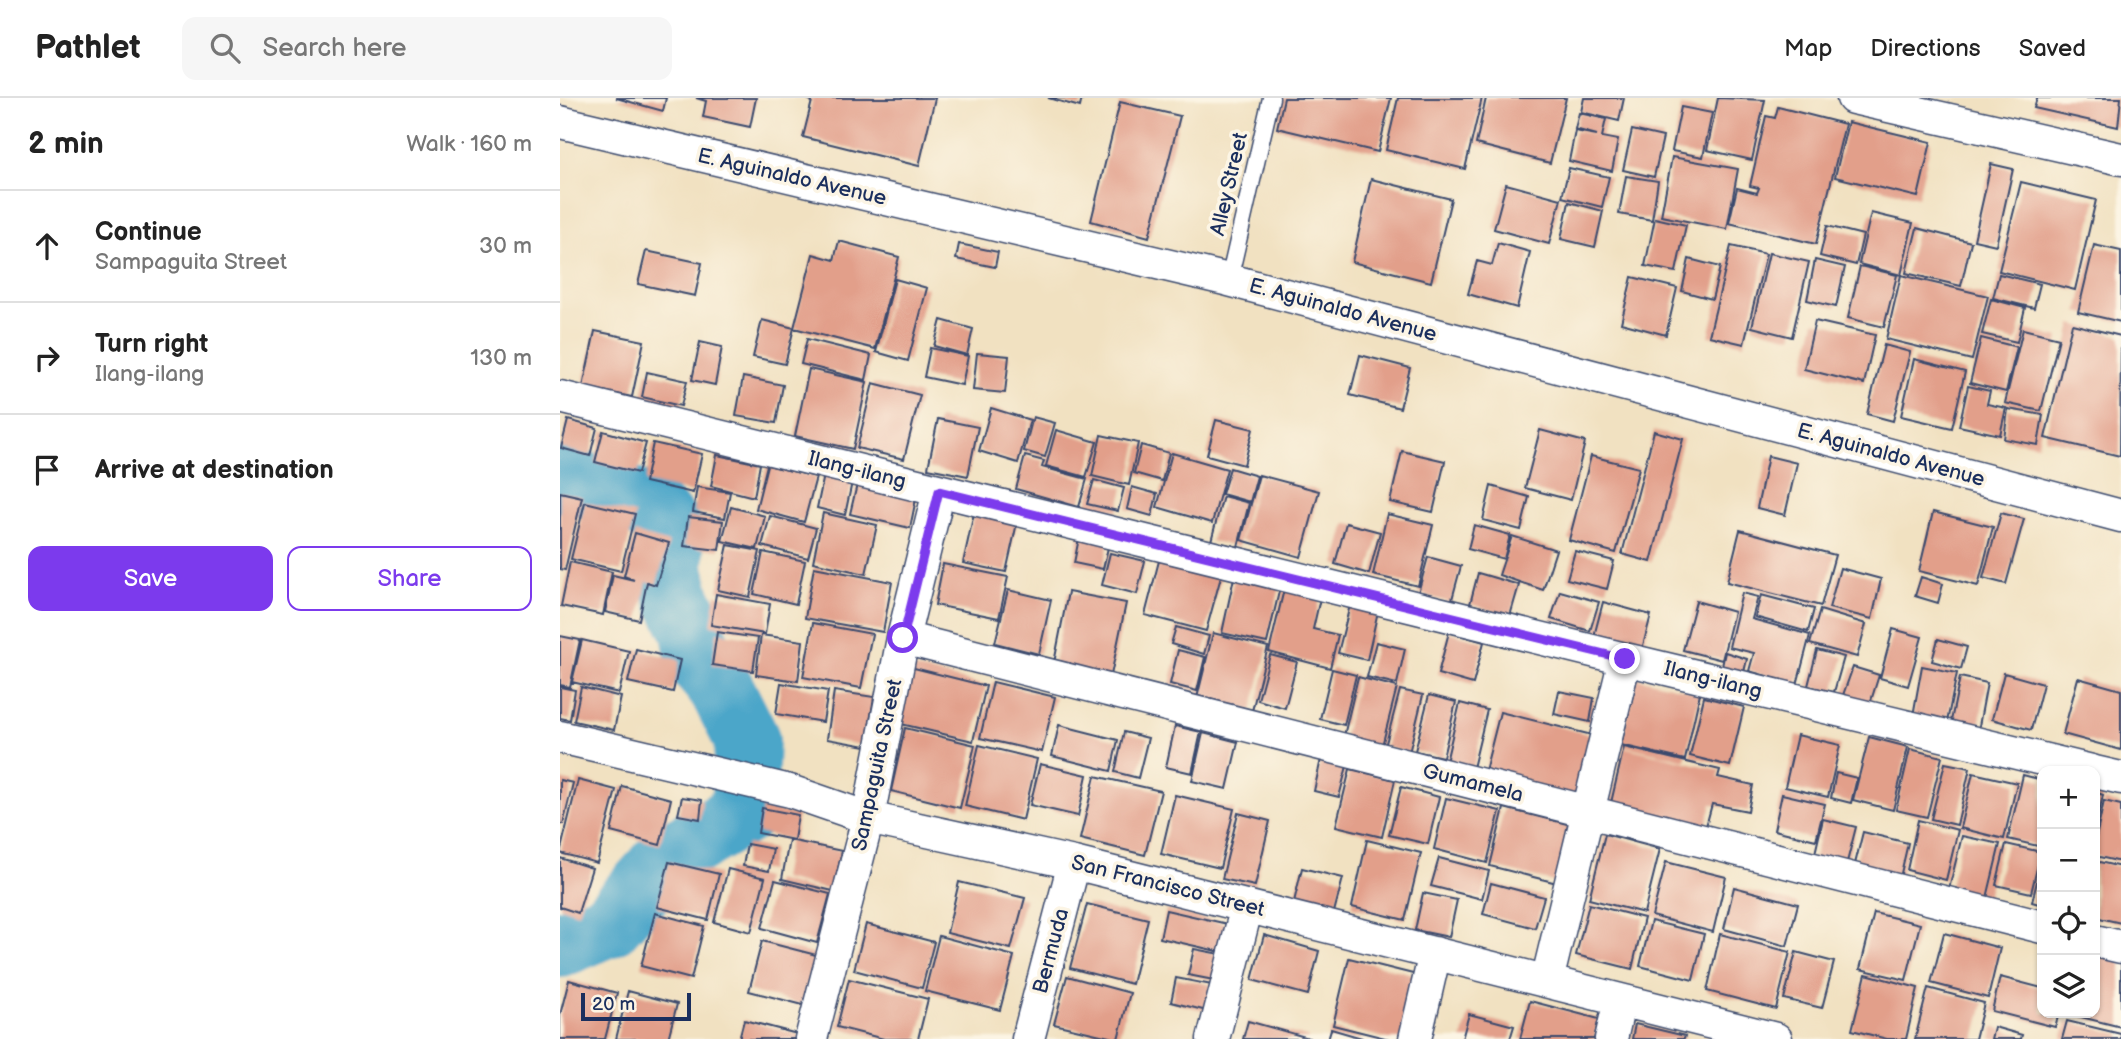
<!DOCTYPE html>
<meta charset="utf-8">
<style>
:root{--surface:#fff;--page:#f6f6f6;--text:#222;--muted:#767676;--line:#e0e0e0;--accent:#7c3aed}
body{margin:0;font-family:"Balsamiq Sans",sans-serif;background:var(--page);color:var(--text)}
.controls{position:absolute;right:21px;bottom:21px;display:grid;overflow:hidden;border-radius:14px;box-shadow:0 2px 5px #0004}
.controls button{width:63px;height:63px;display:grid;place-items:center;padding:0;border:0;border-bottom:2px solid var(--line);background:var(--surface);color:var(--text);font:35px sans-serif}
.scale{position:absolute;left:21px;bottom:18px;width:110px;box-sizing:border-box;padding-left:7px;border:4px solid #1b2f5e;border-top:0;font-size:19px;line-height:24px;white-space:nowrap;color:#1b2f5e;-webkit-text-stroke:5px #fcf5e5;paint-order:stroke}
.stop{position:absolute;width:21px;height:21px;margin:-16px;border:5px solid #7c3aed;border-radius:50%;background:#fff}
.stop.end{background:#7c3aed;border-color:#fff;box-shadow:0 2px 7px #0008}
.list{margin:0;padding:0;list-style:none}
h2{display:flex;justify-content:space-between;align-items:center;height:91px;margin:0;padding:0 28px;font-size:30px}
h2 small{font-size:23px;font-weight:400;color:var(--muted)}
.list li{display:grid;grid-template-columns:46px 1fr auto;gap:21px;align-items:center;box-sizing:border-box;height:112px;padding:0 28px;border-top:2px solid var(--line)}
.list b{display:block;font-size:26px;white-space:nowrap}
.list p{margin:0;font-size:23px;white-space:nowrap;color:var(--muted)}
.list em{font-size:23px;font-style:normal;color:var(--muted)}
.actions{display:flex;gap:14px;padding:21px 28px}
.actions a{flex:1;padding:16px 0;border:2px solid var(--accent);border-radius:14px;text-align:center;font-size:24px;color:var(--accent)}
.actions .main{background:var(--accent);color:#fff}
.icon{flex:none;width:38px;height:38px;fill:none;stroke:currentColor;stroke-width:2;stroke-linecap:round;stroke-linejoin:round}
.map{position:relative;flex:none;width:1561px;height:941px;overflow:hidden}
header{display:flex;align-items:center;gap:42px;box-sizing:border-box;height:98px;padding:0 35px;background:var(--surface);border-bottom:2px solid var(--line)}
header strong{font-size:33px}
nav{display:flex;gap:38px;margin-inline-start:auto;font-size:24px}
.search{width:490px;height:63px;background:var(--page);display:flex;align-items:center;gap:18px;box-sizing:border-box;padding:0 24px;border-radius:14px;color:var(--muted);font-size:26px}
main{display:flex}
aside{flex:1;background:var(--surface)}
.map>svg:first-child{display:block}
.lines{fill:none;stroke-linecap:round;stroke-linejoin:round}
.river{stroke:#4ba6c9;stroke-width:66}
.building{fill:#e29f8a}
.lane-casing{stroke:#3b4a6d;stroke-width:19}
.street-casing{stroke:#3b4a6d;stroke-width:35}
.lane{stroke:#fff;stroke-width:16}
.street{stroke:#fff;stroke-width:32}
.route{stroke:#7c3aed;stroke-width:9}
.labels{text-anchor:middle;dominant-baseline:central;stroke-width:7;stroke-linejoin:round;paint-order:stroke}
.street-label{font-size:21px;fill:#1b2f5e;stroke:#fcf5e5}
</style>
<header>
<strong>Pathlet</strong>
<div class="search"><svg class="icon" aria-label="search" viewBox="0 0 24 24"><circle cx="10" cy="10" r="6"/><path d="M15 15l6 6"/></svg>Search here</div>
<nav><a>Map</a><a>Directions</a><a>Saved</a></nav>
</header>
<main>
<aside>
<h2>2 min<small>Walk · 160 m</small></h2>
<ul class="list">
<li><svg class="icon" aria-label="ahead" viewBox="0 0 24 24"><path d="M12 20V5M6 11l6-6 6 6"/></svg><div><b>Continue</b><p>Sampaguita Street</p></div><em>30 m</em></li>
<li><svg class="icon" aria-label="right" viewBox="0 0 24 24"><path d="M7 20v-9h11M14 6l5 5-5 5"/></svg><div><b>Turn right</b><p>Ilang-ilang</p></div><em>130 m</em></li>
<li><svg class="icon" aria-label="arrive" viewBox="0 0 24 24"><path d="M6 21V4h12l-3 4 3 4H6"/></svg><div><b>Arrive at destination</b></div></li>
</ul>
<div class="actions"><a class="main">Save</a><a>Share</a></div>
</aside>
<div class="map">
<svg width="1561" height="941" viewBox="0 0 1561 941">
<rect width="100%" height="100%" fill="#fcf5e5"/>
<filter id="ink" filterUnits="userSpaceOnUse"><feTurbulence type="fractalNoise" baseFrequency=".0143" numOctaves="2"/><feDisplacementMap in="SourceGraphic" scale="14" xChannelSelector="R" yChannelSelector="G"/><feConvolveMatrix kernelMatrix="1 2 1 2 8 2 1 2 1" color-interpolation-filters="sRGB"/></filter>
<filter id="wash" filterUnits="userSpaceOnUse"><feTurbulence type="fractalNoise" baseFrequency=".00686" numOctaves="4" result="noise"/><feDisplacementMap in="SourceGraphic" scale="28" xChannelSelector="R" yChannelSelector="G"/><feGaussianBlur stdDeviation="1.57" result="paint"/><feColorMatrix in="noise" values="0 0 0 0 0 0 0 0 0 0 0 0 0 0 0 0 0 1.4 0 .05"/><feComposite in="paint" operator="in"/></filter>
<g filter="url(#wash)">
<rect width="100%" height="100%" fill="#f1e1c1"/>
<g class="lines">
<path class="river" d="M0 381 37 389 88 409 107 428 112 443 111 471 118 501 133 530 140 565 161 590 187 642 184 714 111 757 49 826 0 847"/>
</g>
<g id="blocks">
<path class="building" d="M56 0H106L103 13Z
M136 0H196L190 29 143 19 146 3Z
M245 0H375L359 68 243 39 252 3Z
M488 0H522L520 9Z
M724 0H831L818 54 717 30Z
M838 0H922L905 71 826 52Z
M926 0H1006L990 65 916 46Z
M1024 0H1064L1059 23 1021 14Z
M1158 0 1205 2 1192 62 1147 52Z
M1477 0H1561L1558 29 1474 10Z
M560 4 620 18 589 139 531 123Z
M1121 9 1152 15 1143 59 1112 53Z
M1218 9 1285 26 1256 146 1169 125 1177 90 1197 95 1199 90 1190 88 1206 18 1215 20Z
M1019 15 1046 21 1042 39 1058 42 1052 73 1009 63 1015 33 1037 37 1015 31Z
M1288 24 1371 44 1358 99 1275 79Z
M1072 32 1103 39 1094 79 1063 72Z
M1112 59 1178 71 1167 131 1101 118Z
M1431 66 1453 71 1436 147 1414 142Z
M1009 70 1049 79 1042 109 1002 99Z
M1066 78 1098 83 1092 122 1059 116Z
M811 81 891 101 871 184 792 164Z
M1461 84 1536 102 1515 192 1439 173Z
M946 86 1001 101 989 146 934 131Z
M1009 104 1043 113 1035 149 1001 141Z
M1311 115 1353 125 1341 177 1299 166Z
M1095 120 1126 127 1116 174 1085 168Z
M1267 128 1303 137 1296 167 1260 158Z
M1357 130 1411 144 1401 188 1346 175Z
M279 143 339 159 315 251 234 230 253 156 274 162Z
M938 145 970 154 957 210 908 196 917 163 932 167Z
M399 146 438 154 435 169 396 161Z
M1534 147 1561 153V224L1518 214Z
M1171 148 1206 156 1184 246 1149 238Z
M86 153 142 165 135 198 78 186Z
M1209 155 1249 164 1232 239 1192 229Z
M1129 161 1160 169 1152 201 1122 193Z
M1255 162 1285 169 1276 209 1247 202Z
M1300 168 1337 177 1324 229 1288 220Z
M1439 176 1480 186 1474 210 1433 200Z
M1341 177 1428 198 1412 262 1326 241Z
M1072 179 1117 190 1106 237 1061 225Z
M335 181 367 190 348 263 316 254Z
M1431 201 1465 210 1457 244 1422 236Z
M202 222 234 230 225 266 193 259Z
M381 222 413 231 407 257 374 248Z
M1255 223 1315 237 1304 286 1244 271Z
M1512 226 1561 238 1560 358 1485 340Z
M1463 231 1499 240 1481 313 1445 305Z
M35 233 84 243 72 299 23 289Z
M1421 240 1457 249 1446 294 1410 285Z
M247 241 311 257 306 282 241 266Z
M140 244 162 249 155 287 132 282Z
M1324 247 1350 254 1333 323 1307 316Z
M370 250 408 258 402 287 364 279Z
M417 255 449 258 445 295 413 292Z
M800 257 850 270 840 310 790 297Z
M1354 261 1405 274 1392 330 1341 318Z
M249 271 307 284 293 351 235 338Z
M87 274 127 283 121 308 82 299Z
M183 279 223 287 216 325 176 318Z
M313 285 360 297 344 361 297 350Z
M1408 288 1430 293 1427 306 1446 310 1440 337 1399 328Z
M431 310 470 322 458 365 419 353Z
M1448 311 1483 317 1478 347 1444 341Z
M473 319 495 325 485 359 464 353Z
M378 321 418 329 408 378 368 370Z
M8 322 37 330 30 358 1 350Z
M656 322 693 331 684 367 647 357Z
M496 332 537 344 526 379 486 368Z
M980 332 1025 344 1011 402 965 390Z
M43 333 86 345 78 375 35 364Z
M1094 333 1123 341 1091 464 1062 456Z
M541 337 578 345 569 387 532 378Z
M93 345 142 356 133 395 85 384Z
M581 347 609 355 602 383 574 375Z
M842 353 885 363 873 414 830 404Z
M612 355 667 371 652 425 597 409Z
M157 357 200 366 194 399 151 388Z
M465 358 484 363 482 369 527 381 519 409 456 391Z
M1031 358 1079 370 1056 455 1009 442Z
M1208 358 1237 365 1225 417 1197 410Z
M207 367 256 379 244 424 196 411Z
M670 370 697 378 690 404 662 396Z
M264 377 292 384 285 417 257 410Z
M699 377 759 393 741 459 681 442Z
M299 378 358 391 350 430 290 416Z
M534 382 564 390 558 413 527 406Z
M931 388 969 399 961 432 923 422Z
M137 389 170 394 165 420 133 414Z
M572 389 597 396 592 418 567 411Z
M0 394 22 399 5 472 0 471Z
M663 398 689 405 678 449 651 443Z
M25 404 75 416 61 473 11 461Z
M171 409 205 418 197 451 162 443Z
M1373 414 1433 429 1418 488 1359 473Z
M263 415 317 427 306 476 253 464Z
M414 415 457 425 446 474 403 465Z
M1441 415 1464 421 1446 486 1423 480Z
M827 416 873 427 858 488 813 477Z
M210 418 256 430 248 460 202 448Z
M128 419 163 423 159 452 124 448Z
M786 425 820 434 809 476 775 466Z
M914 427 950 437 944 461 908 451Z
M1180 432 1275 457 1261 508 1167 484Z
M75 435 109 445 96 487 87 484 79 522 45 514 53 477 74 482 64 478Z
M520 435 550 441 543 471 514 465Z
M952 438 996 452 983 492 939 477Z
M168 447 200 453 190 499 158 492Z
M1015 453 1054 463 1047 491 1007 481Z
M203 454 245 463 236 506 194 496Z
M550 455 585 463 577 496 542 487Z
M600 459 662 475 646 533 585 517Z
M868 459 901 468 891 505 858 495Z
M10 464 52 474 43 517 1 508Z
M383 466 448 479 439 520 375 507Z
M254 469 332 484 323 534 245 520Z
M1280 470 1321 481 1312 521 1269 510Z
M675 475 721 485 707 545 662 535Z
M918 475 959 487 950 518 910 506Z
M1361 479 1383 486 1378 505 1355 498Z
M725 487 761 496 753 531 778 537 770 570 709 554Z
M448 492 491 502 479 556 435 545Z
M1000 493 1039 504 1030 533 991 521Z
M508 494 566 505 550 582 493 570Z
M1182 495 1198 499 1192 521 1250 537 1237 587 1189 573 1194 555 1169 549Z
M156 496 210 506 205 536 151 527Z
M1201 497 1254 511 1248 534 1195 519Z
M1136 503 1174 514 1162 562 1123 552Z
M1043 504 1091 517 1081 555 1033 542Z
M790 507 818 513 807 562 778 555Z
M1260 512 1306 526 1297 559 1250 546Z
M253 525 312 536 301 590 243 579Z
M616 529 649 538 644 556 611 546Z
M1333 531 1362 539 1348 588 1320 580Z
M157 534 198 540 193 573 152 567Z
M889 534 924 544 913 586 878 576Z
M653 535 708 549 692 613 637 600Z
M201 537 243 543 238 583 196 577Z
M0 538 20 542 10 589 0 587Z
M1378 541 1407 549 1401 571 1372 563Z
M22 542 69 553 59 595 12 584Z
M816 544 845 551 837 586 807 579Z
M76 551 120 562 113 594 68 584Z
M618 552 645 559 637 593 610 586Z
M1257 552 1284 559 1274 594 1248 588Z
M1165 554 1187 561 1182 583 1160 578Z
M710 557 737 564 725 610 698 602Z
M1362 568 1397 575 1387 624 1353 618Z
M350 569 426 588 413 643 337 625Z
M1293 569 1319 577 1310 606 1283 597Z
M772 571 796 577 784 627 760 621Z
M1444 575 1483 586 1471 632 1432 621Z
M798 579 837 589 821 652 783 642Z
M1400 579 1427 585 1417 639 1389 633Z
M1077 580 1140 595 1125 662 1061 647Z
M1518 580 1561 592V652L1503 636Z
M433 584 495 599 482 654 420 640Z
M221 585 268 593 263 624 216 616Z
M0 589 15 592 10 622 0 620Z
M21 589 61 599 54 632 14 623Z
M840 592 863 597 849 655 825 649Z
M274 593 314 599 306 648 267 641Z
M999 593 1034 600 1030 624 994 616Z
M869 597 896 604 883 659 855 653Z
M1144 599 1184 609 1170 668 1130 658Z
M900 605 927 612 913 670 886 664Z
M940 614 1040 639 1024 702 924 677Z
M499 627 558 642 551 673 492 658Z
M615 628 641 634 632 675 606 669Z
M345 630 415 647 400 710 331 693Z
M564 634 588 640 578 680 555 674Z
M643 635 678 644 667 691 632 683Z
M1237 637 1280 647 1268 699 1225 689Z
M1309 639 1348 649 1333 712 1293 702Z
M419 647 477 661 463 722 405 708Z
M1064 649 1160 672 1158 679 1193 687 1188 713 1152 706 1145 732 1050 709Z
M1350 651 1382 659 1367 719 1336 712Z
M761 661 787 668 779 699 754 693Z
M1385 665 1410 670 1397 727 1371 721Z
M480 666 527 677 518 718 470 707Z
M790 671 835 682 822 739 776 728Z
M1276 675 1297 680 1291 705 1271 700Z
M1413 675 1457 685 1444 741 1400 730Z
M1463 677 1482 682V749L1448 741Z
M535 678 601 693 585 757 520 741Z
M0 682 13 685 3 726H0Z
M18 682 56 692 37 765 0 755Z
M62 688 111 701 100 747 51 734Z
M841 689 879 699 868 746 829 737Z
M1535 694 1543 697 1536 729H1535Z
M1222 696 1265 706 1256 742 1214 732Z
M615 697 674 711 660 770 601 756Z
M122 699 142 702 140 721 118 717Z
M886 700 940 713 927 765 874 751Z
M1544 703 1561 707V764L1535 758V744Z
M202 710 238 717 234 742 198 735Z
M944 710 1011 727 997 785 930 768Z
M678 715 710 723 695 788 662 781Z
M1263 721 1296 729 1285 772 1253 764Z
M1358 722 1398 732 1386 782 1347 772Z
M1303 734 1348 745 1339 784 1293 774Z
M1045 736 1100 751 1084 815 1029 801Z
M1402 738 1440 746 1427 800 1389 791Z
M229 742 282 753 273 793 222 781Z
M807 742 861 755 845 822 792 809Z
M187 746 213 751 209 773 183 768Z
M1446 746 1481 754 1471 795 1436 787Z
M0 760 32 770 18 815 0 809Z
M879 760 929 773 922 801 871 788Z
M1535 763 1561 769V825L1535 819Z
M109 764 159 776 148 822 97 809Z
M1106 764 1166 779 1153 834 1092 818Z
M1481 767H1482V807L1472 804Z
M742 770 783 780 774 814 734 804Z
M168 771 205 780 191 834 154 824Z
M215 782 270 796 257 845 202 830Z
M399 784 465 800 451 851 387 835Z
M931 785 984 799 975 830 923 816Z
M1174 789 1238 806 1227 848 1164 831Z
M863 795 897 802 889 839 855 832Z
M527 806 588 821 572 886 510 870Z
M1029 806 1084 820 1072 871 1016 857Z
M606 812 672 827 666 855 600 840Z
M95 815 144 828 131 881 81 868Z
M1314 815 1360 826 1346 882 1300 871Z
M1091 823 1144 836 1133 882 1080 868Z
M306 826 374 844 362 890 294 872Z
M1384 835 1440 850 1428 900 1371 885Z
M1160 836 1230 854 1216 911 1147 893Z
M704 837 759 853 748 897 692 882Z
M379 838 454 858 440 912 365 893Z
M202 843 260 858 247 908 189 893Z
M634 851 665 857 659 883 628 877Z
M1535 853 1561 860V929L1509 916 1535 915Z
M1236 854 1274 864 1262 910 1224 901Z
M789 860 865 879 850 941H829L773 927Z
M1306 876 1358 890 1346 941H1327L1292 932Z
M507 878 570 895 558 941 494 926Z
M1440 879 1482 890V915H1499L1495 929 1432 913Z
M616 880 652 887 647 913 611 904Z
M289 881 368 901 358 941H324L277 929Z
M9 882 57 895 45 941H0V917Z
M1368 890 1424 905 1415 941H1355Z
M68 893 117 906 108 941H56Z
M970 903 1039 921 1034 941H960Z
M909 916 954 928 950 941H902Z
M184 922 241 937 240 941H179Z
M688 923 749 940V941H683Z
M1507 923 1561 936V941H1502Z
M1075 926 1125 938 1124 941H1072Z
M1434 929 1462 937 1461 941H1431Z
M771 931 802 940V941H768Z"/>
</g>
</g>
<g filter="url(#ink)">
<use href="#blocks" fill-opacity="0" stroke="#3b4a6d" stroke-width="2"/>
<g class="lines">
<g class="lane-casing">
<path id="lane" d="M669 182 711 0"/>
</g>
<g class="street-casing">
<path id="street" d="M1293 0 1561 61
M0 24 669 182 1561 418
M0 299 1065 561 1532 673
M343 540 1482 829
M0 639 230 693 308 720 514 765 1216 941
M1535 674 1561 680
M1535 843 1561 849
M987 883 1065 561
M251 941 308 720 343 540 379 393
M468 941 514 765
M653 941 687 808
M855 941 875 855
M1051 941 1060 902"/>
</g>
<use href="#lane" class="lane"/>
<use href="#street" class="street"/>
</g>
</g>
<g class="lines" filter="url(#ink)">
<path class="route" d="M343 540 379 393 1065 561"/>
</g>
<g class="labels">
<g class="street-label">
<text transform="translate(232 79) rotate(13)">E. Aguinaldo Avenue</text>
<text transform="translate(669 86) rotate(-77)">Alley Street</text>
<text transform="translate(783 212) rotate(15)">E. Aguinaldo Avenue</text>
<text transform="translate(1331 357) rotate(15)">E. Aguinaldo Avenue</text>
<text transform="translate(297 372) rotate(14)">Ilang-ilang</text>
<text transform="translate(1153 582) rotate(14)">Ilang-ilang</text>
<text transform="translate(317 667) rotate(-78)">Sampaguita Street</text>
<text transform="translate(913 685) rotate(14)">Gumamela</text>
<text transform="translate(608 788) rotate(14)">San Francisco Street</text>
<text transform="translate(491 853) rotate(-75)">Bermuda</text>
</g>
</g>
</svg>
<div class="controls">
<button>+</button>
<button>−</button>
<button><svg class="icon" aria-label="locate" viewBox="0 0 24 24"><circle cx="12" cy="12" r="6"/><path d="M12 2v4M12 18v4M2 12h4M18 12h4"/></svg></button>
<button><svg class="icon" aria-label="layers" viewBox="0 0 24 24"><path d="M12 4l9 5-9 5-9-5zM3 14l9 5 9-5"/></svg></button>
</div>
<div class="scale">20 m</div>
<div class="stop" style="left:343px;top:540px"></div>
<div class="stop end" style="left:1065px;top:561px"></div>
</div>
</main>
